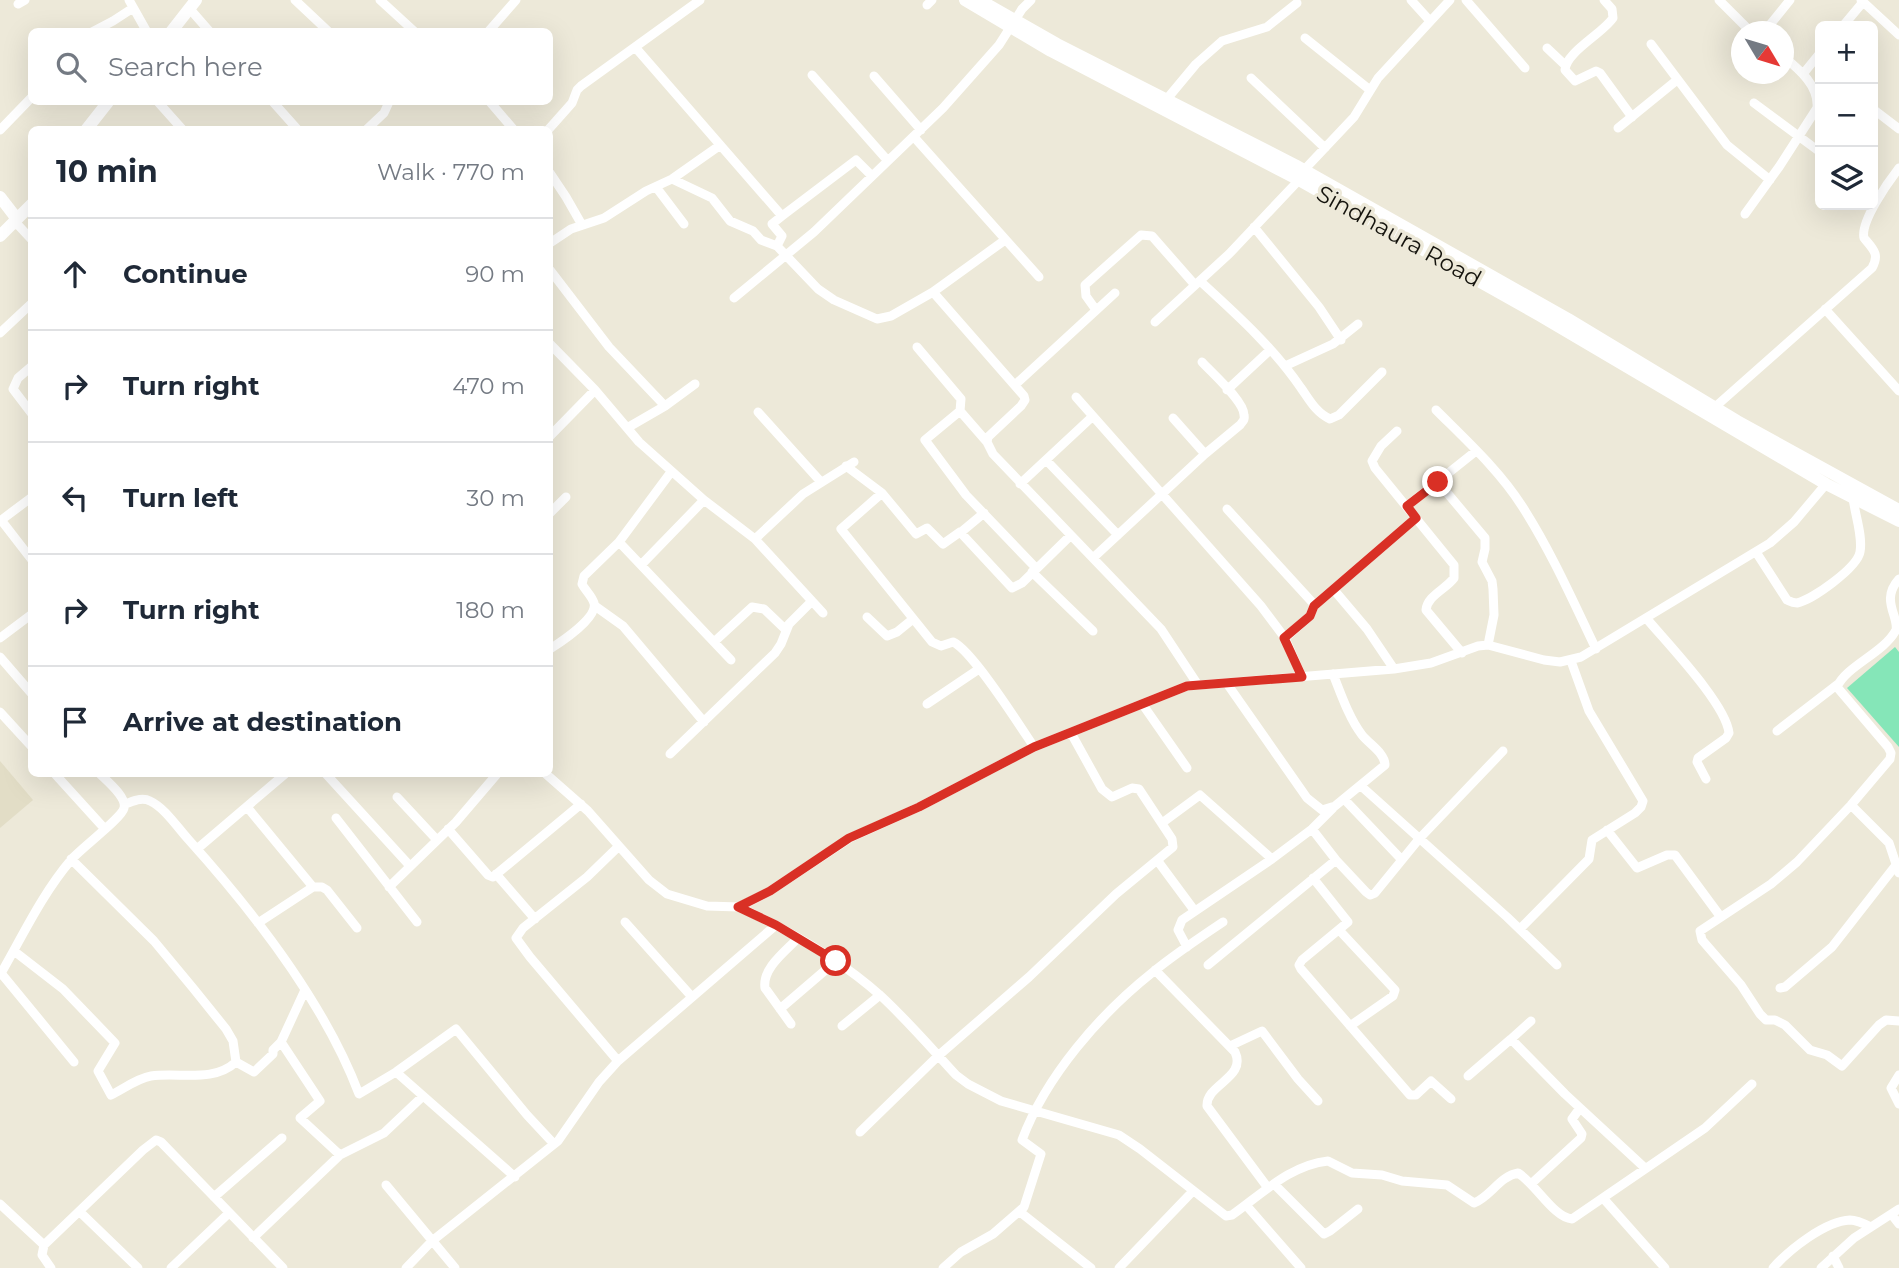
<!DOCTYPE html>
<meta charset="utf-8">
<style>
:root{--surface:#fff;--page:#f2f2f3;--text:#1f2937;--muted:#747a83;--line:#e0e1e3}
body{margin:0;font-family:Montserrat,sans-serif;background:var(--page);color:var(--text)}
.controls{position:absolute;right:21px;top:21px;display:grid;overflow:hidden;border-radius:10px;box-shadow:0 7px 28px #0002}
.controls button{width:63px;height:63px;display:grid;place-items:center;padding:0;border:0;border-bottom:2px solid var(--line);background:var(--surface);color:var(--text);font:35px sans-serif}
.compass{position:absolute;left:1731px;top:21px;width:63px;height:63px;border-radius:50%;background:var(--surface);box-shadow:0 7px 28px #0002;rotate:128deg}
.stop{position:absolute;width:21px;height:21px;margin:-16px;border:5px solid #d93025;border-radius:50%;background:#fff}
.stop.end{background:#d93025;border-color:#fff;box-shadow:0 2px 7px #0008}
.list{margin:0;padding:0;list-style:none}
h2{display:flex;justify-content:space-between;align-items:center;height:91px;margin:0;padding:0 28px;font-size:30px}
h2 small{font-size:23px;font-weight:400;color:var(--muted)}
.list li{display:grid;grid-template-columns:46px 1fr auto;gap:21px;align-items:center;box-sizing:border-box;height:112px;padding:0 28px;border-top:2px solid var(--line)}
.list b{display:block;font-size:26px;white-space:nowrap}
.list em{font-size:23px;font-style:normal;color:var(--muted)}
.icon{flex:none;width:38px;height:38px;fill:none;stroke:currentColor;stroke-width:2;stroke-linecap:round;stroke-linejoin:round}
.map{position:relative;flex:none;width:1899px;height:1268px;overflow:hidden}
.search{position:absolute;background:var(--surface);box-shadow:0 7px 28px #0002;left:28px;top:28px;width:525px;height:77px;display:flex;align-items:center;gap:18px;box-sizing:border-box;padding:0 24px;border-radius:10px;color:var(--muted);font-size:26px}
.panel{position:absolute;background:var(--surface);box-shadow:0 7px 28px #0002;left:28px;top:126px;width:525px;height:651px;border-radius:10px}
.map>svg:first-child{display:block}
.built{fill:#e2ddc6}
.water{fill:#85e6b8}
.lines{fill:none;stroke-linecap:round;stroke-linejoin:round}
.street{stroke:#fff;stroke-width:9}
.secondary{stroke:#fff;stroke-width:12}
.route{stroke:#d93025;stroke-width:9}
.labels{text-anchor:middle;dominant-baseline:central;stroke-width:7;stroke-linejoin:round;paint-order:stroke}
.street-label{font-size:23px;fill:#14130d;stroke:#ede9d9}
</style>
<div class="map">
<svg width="1899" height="1268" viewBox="0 0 1899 1268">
<rect width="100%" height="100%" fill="#ede9d9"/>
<path class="built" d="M0 761 33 800 0 828Z"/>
<path class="water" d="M1895 647 1899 652V747L1847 688Z"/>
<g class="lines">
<path class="street" d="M129 0 147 32
M295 0 329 32
M380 0 415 32
M1411 0 1430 21
M1466 0 1525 68
M1604 0 1612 9 1613 18C1602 34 1566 52 1565 70L1575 81 1596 71 1600 73 1632 117
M1719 0 1751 32
M1861 0 1899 35
M18 4 25 0
M927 5 932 0
M189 8 210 32
M1843 26 1863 2
M92 32 113 21 133 8
M488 32 516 0
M1764 32 1790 0
M1305 38 1370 90
M1651 44 1727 145 1770 180
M635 47 782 216 856 160 872 176
M1547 48 1565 65
M1803 74 1820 53
M812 75 888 161
M874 76 921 130
M1251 78 1325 148
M1166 100 1196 64 1222 41 1267 27 1297 3
M158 102 183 130
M273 102 298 130
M490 102 514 130
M1754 103 1820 152
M1873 109 1899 129
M1618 128 1677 80
M0 130 32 97
M366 130 384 113 389 102
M548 130 572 103 577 90 581 86 700 0
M914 137 1039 277
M1304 170 1354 117 1378 78 1450 0
M550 173 566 197 582 225
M672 179 712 198 730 221 753 231 761 240 777 246 818 289 834 300 877 319 891 316 933 292 1005 240
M656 187 684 224
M1745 214 1779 167 1817 108C1819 86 1800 70 1784 57
M13 223 19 226 32 240
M1254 227 1319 307 1341 340
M550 243 571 229 604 218 646 191 672 179 719 146
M777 246 782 236 772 224 782 216
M550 270 609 347 665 406
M1200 281C1236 314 1273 347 1301 388 1309 399 1316 413 1330 419L1339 415 1382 372
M933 292 1024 396 1025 400 1021 406 988 437 987 442 993 454 1161 629 1198 685
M734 298 814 232 943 108 999 45 1022 9 1031 0
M1825 309 1899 391
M1096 310 1086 296 1085 285 1141 235 1152 236 1195 285
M1155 322 1229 254 1299 180
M0 333 32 303
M550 344 595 390 639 442 704 500 755 539 823 613
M917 347 961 399 960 411 987 442
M32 366 18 378 13 389 32 414
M1285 366 1333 344 1358 324
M1016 384 1115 293
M1227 390 1270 350
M1076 397 1261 606 1285 638 1302 677
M1715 407 1872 268C1880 254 1873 249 1864 238 1860 222 1888 182 1899 168
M1436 410C1466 440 1499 470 1522 506 1551 551 1573 601 1596 649
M960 411 925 440 966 495 1036 568
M758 412 821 482
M1173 418 1205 454
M627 428 665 406 695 384
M1397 431 1381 446 1372 461 1375 468 1454 565V578C1446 589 1427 596 1426 610L1462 653
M550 436 595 390
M1046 460 1118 535
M846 466 882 493
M1438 482 1485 538V549L1482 562 1492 581 1493 589 1494 615 1488 645
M1020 484 1093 416
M1407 506 1476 451
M1227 509 1312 602 1314 606 1310 616 1285 638
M550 513 566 497
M1 520 32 560
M0 521 32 497
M960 533 984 513
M755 539 803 494 854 462
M619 542 731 660
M1756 552 1787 600C1791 602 1792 603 1797 603 1812 600 1857 568 1860 552 1863 536 1855 515 1853 498
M1093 558 1205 454 1240 425C1243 421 1245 420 1244 415 1244 401 1212 373 1202 362
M641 565 704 500
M1032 572 1093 631
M1899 579C1880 600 1899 616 1896 630 1884 653 1846 666 1837 687L1888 747 1891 753 1890 759 1851 805 1797 862 1771 884 1700 931 1702 940 1741 985 1760 1014 1766 1020H1775L1785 1025 1810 1050 1827 1055 1842 1066 1879 1025 1886 1020 1899 1021
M1334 590 1367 629 1394 669
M595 606 623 626 704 722
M1314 606 1416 518
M867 617 887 636 897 632 913 619
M1647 619C1667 643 1726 704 1729 733L1726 738 1698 758 1697 762 1706 779
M0 638 32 614
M714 642 752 607 764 609 786 630
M550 649C561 642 598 618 594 603 592 596 585 590 582 584L584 576 619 542 671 472
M0 657 32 694
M1228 685 1307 798 1322 810 1335 806 1385 765C1385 753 1369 744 1362 735 1349 718 1341 694 1333 674
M927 704 979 669
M1143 705 1187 768
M0 712 32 747
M1777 731 1838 684
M1034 747C1020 726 972 650 953 642L941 646 932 642 841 529 882 493 916 534 927 528 943 544 960 532 1012 588 1022 583 1070 536
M670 754 775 653 781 644 789 624 812 601
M55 774 104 828
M326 774 410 866
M546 774 588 811 649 880 667 894 707 906 739 907 770 891 850 838 919 807 1034 747 1187 686 1394 669 1431 663 1478 646 1488 645 1544 660 1560 662 1581 657 1770 543 1794 522 1826 484
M1361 786 1507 917 1557 965
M397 797 437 840
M1344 799 1402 860
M125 804C134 801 142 797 150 801 165 808 177 827 188 839 252 910 325 1004 359 1094L396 1072 456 1029 527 1115 554 1144
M1851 805 1889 843 1899 873
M247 807 313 887
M336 818 417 922
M1162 823 1200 795 1272 859
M448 829 488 875 493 877 581 804
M1312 829 1336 860
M1607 830 1637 868 1667 855H1675L1720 916
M197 849 285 774
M1157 860 1194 910
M496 874 535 919
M1313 878 1348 922 1302 960 1299 965 1301 969 1410 1095H1416L1431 1081 1451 1099
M389 887 456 822 497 774
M739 907C788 930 840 959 881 996 908 1021 932 1049 956 1075L968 1084 1001 1101 1119 1135 1140 1149 1226 1216 1232 1215C1262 1194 1290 1165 1328 1161L1352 1173 1382 1175 1402 1181 1447 1185 1474 1203C1490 1197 1500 1176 1518 1173 1535 1183 1554 1218 1572 1219L1705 1128 1752 1084
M625 922 692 997
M258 923 313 887H322L327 890 357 928
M1520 929 1589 859 1592 840 1635 813 1641 807 1643 801 1589 711 1571 661
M1340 931 1395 990 1393 996 1350 1026
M1187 947 1178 930 1182 920 1272 859 1312 829 1333 808
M14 951 63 989 115 1043 98 1071 111 1095C123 1089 138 1078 151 1076 180 1072 213 1083 236 1062L233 1041 226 1029 193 988 154 941 71 859
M1208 965 1336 860 1366 892 1370 895 1375 893 1419 839 1503 751
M1155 970 1235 1052C1247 1078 1206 1084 1207 1106L1268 1188
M1 973 74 1062
M0 975C22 937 42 894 71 860 80 849 122 818 124 808 127 797 107 781 100 774
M1780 988 1785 987 1832 947 1896 865
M780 1009 836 961
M791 1024 765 988C762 968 786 951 798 938
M842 1026 880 995
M1511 1039 1531 1021
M281 1042 320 1101 300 1118 340 1155
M1230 1046 1262 1031 1298 1079 1318 1101
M618 1061 530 957 516 938 523 928 587 877 619 846
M236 1062 254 1072 273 1054V1050L281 1042 305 990
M396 1072 515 1177
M1899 1075 1891 1088 1899 1104
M1468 1076 1511 1039 1565 1094 1645 1168
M860 1132 938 1056 1029 977 1116 894 1173 847 1172 839 1139 789 1132 788 1112 797 1102 789 1071 733
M1274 1184 1324 1234 1330 1231 1358 1209
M1531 1184 1581 1138 1582 1134 1572 1119 1580 1108
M386 1185 455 1268
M214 1197 282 1138
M1603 1198 1665 1268
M0 1204 44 1245
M1246 1205 1301 1268
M80 1212 138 1268
M1020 1212 1091 1268
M1892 1215 1899 1224
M253 1238 340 1155 384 1133 422 1097
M1833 1256 1839 1268
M51 1268 42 1255 44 1245 143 1150 156 1140 161 1142 283 1268
M171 1268 229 1213
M406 1268 432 1241 558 1141 599 1082 618 1061 776 925
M943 1268 961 1252 993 1234 1024 1207 1041 1154 1022 1140C1046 1076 1100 1014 1153 972 1175 954 1199 938 1223 922
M1119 1268 1193 1191
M1773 1268C1789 1250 1825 1221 1850 1220 1857 1220 1865 1224 1871 1227
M1821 1268 1854 1238 1899 1209"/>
<path class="secondary" d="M965 0 1051 51 1299 180 1539 315 1826 484 1899 521
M983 2 1057 44 1295 165 1568 319 1737 421 1899 510
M171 32 196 0
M86 130 108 102
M0 197 17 219
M0 236 32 204"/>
</g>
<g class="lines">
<path class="route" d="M836 961 776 925 738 907 770 891 849 838 919 807 1034 747 1187 686 1302 677 1284 638 1310 616 1314 606 1416 518 1407 506 1438 482"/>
</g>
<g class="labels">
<g class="street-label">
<text transform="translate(1399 236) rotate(29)">Sindhaura Road</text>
</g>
</g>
</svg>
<div class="controls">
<button>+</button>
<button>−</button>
<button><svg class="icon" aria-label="layers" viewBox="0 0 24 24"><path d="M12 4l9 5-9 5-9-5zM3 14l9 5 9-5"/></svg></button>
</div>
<svg class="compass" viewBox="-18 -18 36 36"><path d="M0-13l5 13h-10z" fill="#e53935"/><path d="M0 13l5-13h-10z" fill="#747a83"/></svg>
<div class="stop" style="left:836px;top:961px"></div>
<div class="stop end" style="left:1438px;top:482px"></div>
<div class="search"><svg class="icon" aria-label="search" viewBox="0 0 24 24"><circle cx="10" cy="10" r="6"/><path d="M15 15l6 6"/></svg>Search here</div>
<section class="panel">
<h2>10 min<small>Walk · 770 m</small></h2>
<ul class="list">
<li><svg class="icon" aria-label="ahead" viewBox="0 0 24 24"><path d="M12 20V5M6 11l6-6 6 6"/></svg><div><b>Continue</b></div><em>90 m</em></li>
<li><svg class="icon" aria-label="right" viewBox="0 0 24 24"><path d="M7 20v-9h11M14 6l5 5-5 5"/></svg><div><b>Turn right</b></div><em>470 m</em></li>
<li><svg class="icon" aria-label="left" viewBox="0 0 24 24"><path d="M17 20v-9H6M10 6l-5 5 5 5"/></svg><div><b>Turn left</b></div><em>30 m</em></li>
<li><svg class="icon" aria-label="right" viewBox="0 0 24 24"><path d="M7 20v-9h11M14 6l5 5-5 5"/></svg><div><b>Turn right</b></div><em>180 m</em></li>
<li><svg class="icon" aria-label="arrive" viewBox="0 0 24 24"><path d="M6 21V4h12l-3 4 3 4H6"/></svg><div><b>Arrive at destination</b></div></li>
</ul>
</section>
</div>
